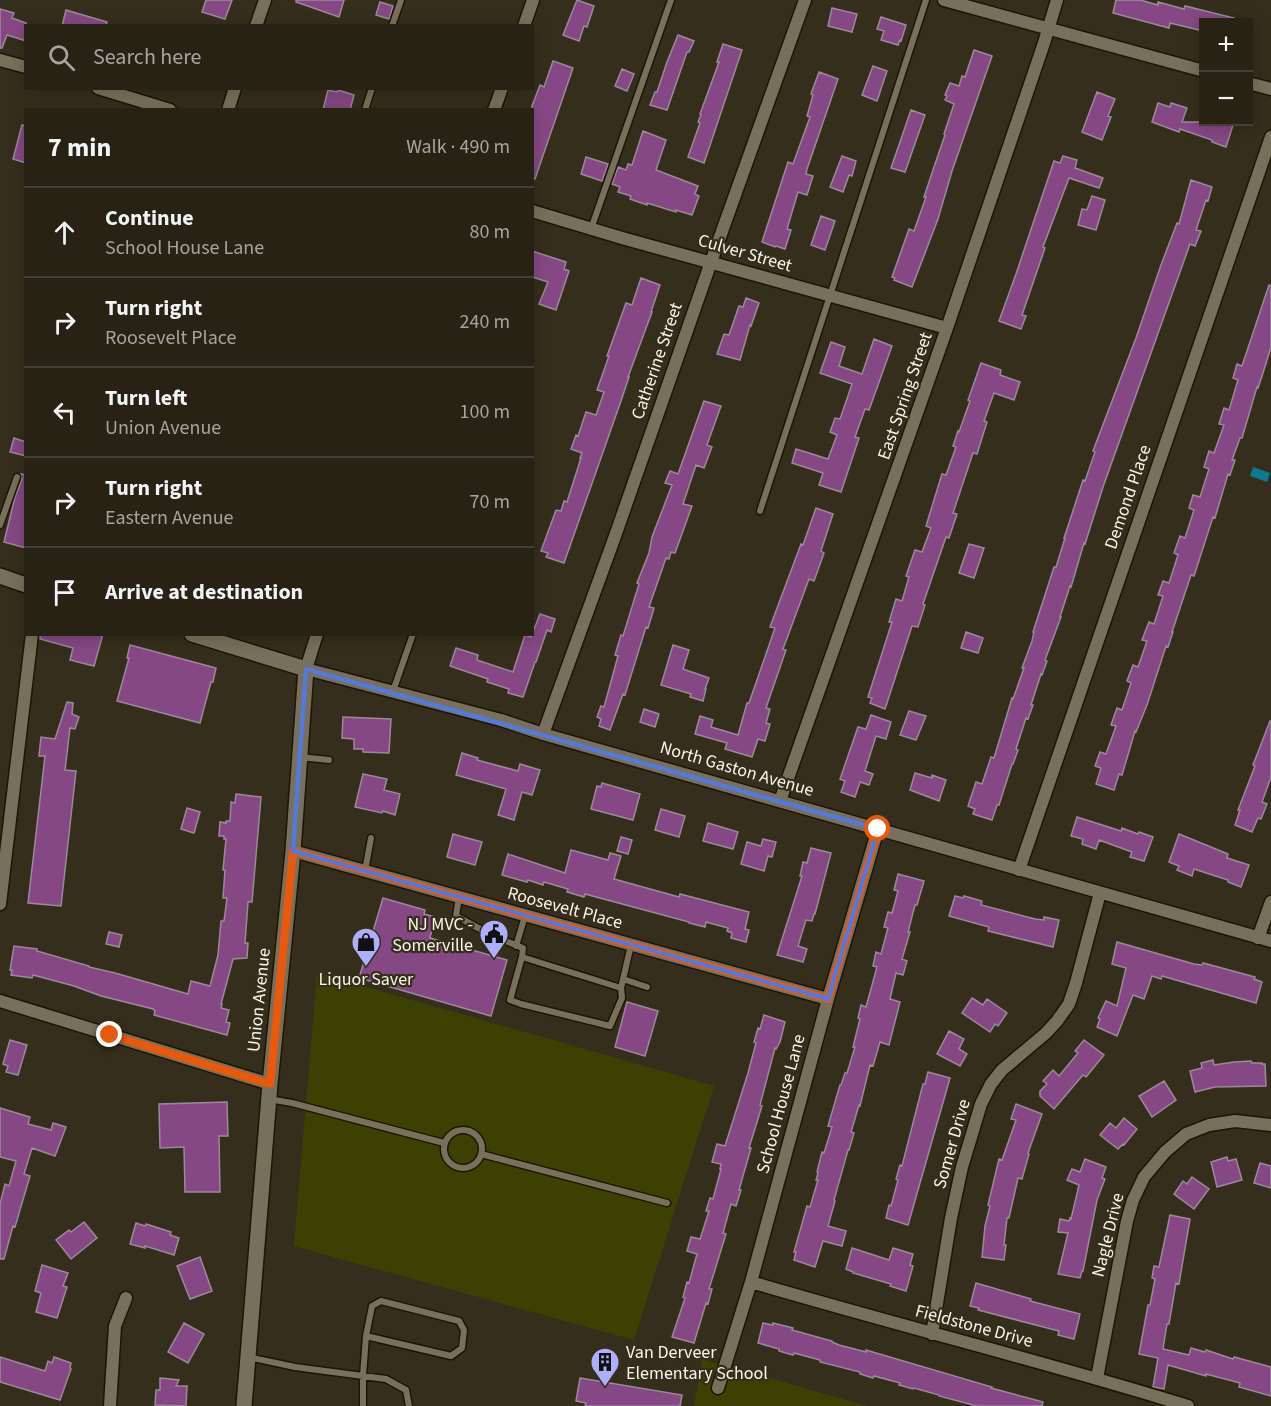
<!DOCTYPE html>
<meta charset="utf-8">
<style>
:root{--surface:#282215;--page:#302a1e;--text:#f1f3f6;--muted:#a5a4a0;--line:#443f34}
body{margin:0;font-family:"Source Sans 3",sans-serif;background:var(--page);color:var(--text)}
.controls{position:absolute;right:18px;top:18px;display:grid;overflow:hidden;border-radius:0px;box-shadow:0 3px 15px #0003}
.controls button{width:54px;height:54px;display:grid;place-items:center;padding:0;border:0;border-bottom:2px solid var(--line);background:var(--surface);color:var(--text);font:30px sans-serif}
.stop{position:absolute;width:18px;height:18px;margin:-14px;border:4px solid #ea580c;border-radius:50%;background:#fff}
.stop.end{background:#ea580c;border-color:#fff;box-shadow:0 2px 6px #0008}
.list{margin:0;padding:0;list-style:none}
h2{display:flex;justify-content:space-between;align-items:center;height:78px;margin:0;padding:0 24px;font-size:26px}
h2 small{font-size:20px;font-weight:400;color:var(--muted)}
.list li{display:grid;grid-template-columns:39px 1fr auto;gap:18px;align-items:center;box-sizing:border-box;height:90px;padding:0 24px;border-top:2px solid var(--line)}
.list b{display:block;font-size:22px;white-space:nowrap}
.list p{margin:0;font-size:20px;white-space:nowrap;color:var(--muted)}
.list em{font-size:20px;font-style:normal;color:var(--muted)}
.icon{flex:none;width:33px;height:33px;fill:none;stroke:currentColor;stroke-width:2;stroke-linecap:round;stroke-linejoin:round}
.map{position:relative;flex:none;width:1271px;height:1406px;overflow:hidden}
.search{position:absolute;background:var(--surface);box-shadow:0 3px 15px #0003;left:24px;top:24px;width:510px;height:66px;display:flex;align-items:center;gap:15px;box-sizing:border-box;padding:0 21px;border-radius:0px;color:var(--muted);font-size:22px}
.panel{position:absolute;background:var(--surface);box-shadow:0 3px 15px #0003;left:24px;top:108px;width:510px;height:528px;border-radius:0px}
.map>svg:first-child{display:block}
.green{fill:#3c4103}
.water{fill:#0c7991}
.building{fill:#854884;stroke:#9b899a;stroke-width:1.5}
.lines{fill:none;stroke-linecap:round;stroke-linejoin:round}
.service-casing{stroke:#1d1605;stroke-width:9}
.minor-casing{stroke:#1d1605;stroke-width:15}
.tertiary-casing{stroke:#1d1605;stroke-width:18}
.service{stroke:#79705b;stroke-width:6}
.minor{stroke:#79705b;stroke-width:12}
.tertiary{stroke:#79705b;stroke-width:15}
.route{stroke:#ea580c;stroke-width:8}
.marked{fill:none;stroke:#5478dc;stroke-width:4.5;stroke-linejoin:round}
.labels{text-anchor:middle;dominant-baseline:central;stroke-width:4.5;stroke-linejoin:round;paint-order:stroke}
.street-label{font-size:18px;fill:#f9f4e9;stroke:#362e1c}
.poi-label{font-size:18px;fill:#f9f4e9;stroke:#362e1c;text-anchor:end}
</style>
<div class="map">
<svg width="1271" height="1406" viewBox="0 0 1271 1406">
<rect width="100%" height="100%" fill="#362e1c"/>
<path class="green" d="M317 973 714 1086 634 1340 294 1246Z
M702 1359 867 1406H694Z"/>
<path class="water" d="M1253 467 1270 473 1267 482 1250 476Z"/>
<path class="building" d="M206 0H232L225 19 202 12Z
M296 0H344L339 17 296 2Z
M577 0 594 6 587 27 584 26 579 41 563 35Z
M1116 0H1140L1158 5V2L1184 9 1185 6 1234 18V22H1203V31L1170 23 1169 28 1113 13Z
M380 2 393 6 389 19 376 15Z
M832 8 857 14 852 32 828 26Z
M0 9 14 13 12 18 26 23V41L7 35 2 48H0Z
M66 10 107 22 106 26H62Z
M881 17 906 25 901 41 900 40 898 45 881 40 884 31 877 29Z
M678 35 694 41 689 52H687L667 110 650 105 655 92H657L667 62Z
M723 44 742 50 704 163 688 157 700 123 698 122 701 115 700 114 719 62H717Z
M974 50 992 56 952 171 938 219 912 287 894 280 895 278 892 277 909 229 914 231 926 197H924L933 170 945 135 944 134 954 104 945 100 947 96 945 95 950 83 959 86 962 76 965 77Z
M553 61 573 68 535 179H532V106L540 85 544 87Z
M873 66 887 71 877 101 862 95Z
M622 69 634 74 627 91 615 86Z
M819 72 838 79 807 169 806 174 813 176 807 195 798 192 787 229 791 230 785 249 776 246 775 247 762 242 788 162 793 164 810 117 807 116 813 95 811 94Z
M328 90 337 92 338 90 354 95 350 110H323Z
M1097 92 1115 99 1108 116 1111 117 1102 140 1082 132Z
M1158 103 1170 107 1171 103 1187 108 1182 122H1234L1226 147 1212 142V140L1180 129 1179 132 1152 122Z
M911 110 925 115 905 172 891 168Z
M22 125 26 126V163L13 159Z
M643 131 666 140 656 170 698 186 695 194 699 196 692 215 676 210V212L647 203V205L630 199 631 196 618 192 620 187 612 184 618 167 626 170 628 164 632 165Z
M842 156 856 161 852 176 849 175 843 192 830 187Z
M1063 156 1077 160 1075 168 1103 178 1099 188 1069 178 1043 247 1045 248 1022 315 1026 316 1021 329 999 321 1016 274 1054 161 1060 163Z
M586 157 608 164 602 181 581 174Z
M1191 180 1212 187 1208 201 1206 200 1196 230 1201 231 1195 246 1190 244 1103 487 1085 544 1084 543 1071 587 1070 586 1060 617H1061L1045 660 1047 661 1042 675 1041 674 1031 705H1033L1028 719 1026 718 1016 749 1018 750 1013 764H1012L999 805H997L992 820 973 814 975 809 968 806 976 782 982 784 991 757 994 758 1012 698 1013 699 1024 668H1022L1032 641 1034 632H1033L1054 567H1056L1065 538H1064L1069 523 1083 480 1085 481 1095 452 1093 451 1136 338 1161 265 1177 223 1179 224Z
M1092 196 1105 200 1096 230 1078 225 1082 209 1087 210Z
M821 216 835 221 825 250 811 245Z
M532 251 566 262 564 269 569 271 556 310 539 304 548 282 532 277Z
M641 278 660 285 651 312H652L628 377H629L622 398 564 563 546 557 548 553 541 551 556 510 561 511 564 501 567 502 581 458H580L582 453 571 449 576 435 578 436 586 412 596 415 604 392 597 390 609 356H607L626 303 632 305Z
M1269 285 1271 286V347L1263 373 1258 388 1257 387 1242 438H1240L1232 460H1235L1230 475 1228 474 1215 518 1213 517 1194 576 1191 575 1172 632H1173L1168 647 1166 646 1147 705 1136 732 1135 731 1122 775 1119 774 1114 790 1096 784 1101 768 1095 766 1100 752 1106 754 1116 726 1111 725 1117 708 1122 710 1131 683 1127 681 1133 665 1138 667 1147 641 1142 640 1149 622 1154 624 1163 596 1158 595 1163 581 1169 583 1178 555 1174 553 1180 536 1185 538 1194 510 1189 508 1193 495 1200 497 1209 469 1204 467 1209 451 1214 453 1224 425 1219 424 1224 408 1229 410 1238 380 1233 378 1237 364 1242 366Z
M746 298 759 303 751 326 750 325 740 360 717 354 724 334 729 335 739 306 743 307Z
M874 339 892 346 869 410 865 409 855 437 859 438 841 492 819 485 823 473 792 463 796 449 828 459 837 435 830 432 835 418 840 419 852 384 820 373 831 342 845 347 839 366 862 374Z
M981 363 1001 370 1000 375 1020 382 1014 400 994 393 984 421 987 422 977 454 973 453 953 513 957 514 949 538 946 537 923 604 925 605 918 627 912 626 885 709 870 703 872 698 868 697 892 622H889L896 599 902 601 909 577 906 576 915 550 922 552 931 528 926 526 942 474 946 475 956 447 953 446 958 431 959 432 970 401 968 400Z
M704 401 721 406 707 445 712 447 704 468 696 465 683 504 692 506 675 553 671 552 669 559 666 558 649 607 654 608 648 628 646 627 625 695 623 694 610 730 599 726 601 719 597 717 601 706 604 707 618 656 615 655 621 635 623 636 639 584 637 583 649 553 652 537 672 485 665 483 670 471 678 474Z
M14 438 26 442V456L10 452Z
M21 474 26 475V548L4 542 15 497 22 479Z
M816 508 833 514 821 551 824 553 814 581 809 579 783 649 786 650 766 708 770 709 766 723 770 724 765 741 758 739 752 757 725 749 727 743 695 734 700 716 713 720 711 727 738 735 747 703H749L775 628 770 627 801 544 803 545Z
M969 544 984 548 974 578 959 573Z
M540 614 555 619 551 632 547 630 536 662H535L523 697 508 693 509 689 487 682 488 679 450 666 456 648 478 655 477 660 513 672 525 635 531 637Z
M966 632 983 638 978 653 961 648Z
M40 634H103L94 666 70 660 73 648 40 639Z
M130 645 216 668 213 682H211L200 723 117 701 129 658H127Z
M673 645 689 650 683 669 709 678 705 689H706L703 701 690 697 691 694 661 685Z
M67 702 73 703 72 714 79 717 75 729 70 728 65 770 76 771 61 906 28 903 45 756H39L41 737 55 739Z
M644 709 659 714 655 727 640 722Z
M909 711 926 716 916 740 900 735Z
M871 715 891 722 886 739 876 736 865 771 873 774 869 785 860 782 855 797 841 792 845 781 840 779 858 727 866 729Z
M343 717 391 719 389 753 363 752V749H354V739L342 738Z
M1270 721H1271V777L1262 802 1267 804 1261 819 1258 818 1252 832 1235 825 1240 810H1238L1255 766 1253 765Z
M462 753 478 758 477 760 518 771 520 764 540 770 532 795 522 792 514 820 498 815 506 789 456 775Z
M915 773 932 778V775L946 780 939 801 910 790Z
M363 774 387 779 384 790 400 794 395 815 383 811 382 813 355 807Z
M602 783 640 794 633 820 591 809 597 786 601 787Z
M236 794 261 797 252 902H248L245 943H248L247 958 233 959 221 1004H222L221 1008 229 1010 226 1022 230 1023 227 1035 154 1015 155 1011 153 1009 101 996 74 986 33 975 32 978 11 975 12 970H10L14 946 37 949V951L89 966V967L115 973 188 994 191 981 210 986 218 955 221 921H224L227 898H223L225 870H223L226 839H224V836H219L220 822 226 823V821H230L231 802 235 803Z
M187 808 200 812 194 833 181 829Z
M661 809 685 816 679 837 655 830Z
M1077 817 1121 831 1122 828 1138 834 1139 832 1153 837 1144 861 1130 857 1132 852 1099 840 1096 849 1082 844 1083 839 1071 836Z
M708 823 738 832 733 849 703 841Z
M453 834 482 842 475 865 447 857Z
M1179 834 1228 854 1227 858 1249 865 1241 887 1228 882V880L1194 869 1192 876 1177 870 1179 866 1169 862Z
M621 837 632 840 628 854 617 851Z
M763 839 776 842 772 857 768 856 764 871 741 864 747 842 761 846Z
M811 848 831 853 815 914H814L812 921 806 920 798 946 807 949 803 962 777 955 802 876H800L803 862 807 863Z
M571 850 608 860 610 853 621 856 614 879 679 897 680 894 749 912 745 929 749 930 746 942 731 938 732 933 727 931 728 928 706 922 705 927 689 923V922L585 894 584 897 567 892 568 889 544 882 543 885 528 880 527 882 502 875 508 854 565 873Z
M898 874 924 881 917 905H915L908 932H910L902 959 907 961 903 975 896 973 890 999 900 1002 889 1045 880 1042 873 1066 870 1065 860 1106 859 1105 851 1132 854 1133 849 1150H848L834 1200 835 1201 828 1226 846 1231 842 1246 823 1241 815 1267 794 1260 796 1252H794L807 1206 810 1207 818 1180H816L818 1173 817 1172 822 1152 824 1153 832 1127 828 1126 840 1085H841L845 1073H847L855 1047H853L860 1019 858 1018 861 1005 866 1007 877 967 873 966 876 952 881 954 888 928 884 927 888 912 892 913 898 891 894 890Z
M955 896 963 898 964 896 982 901 981 905 1035 919 1044 920V917L1059 920 1053 947 988 931 989 927 949 916Z
M383 898 425 910 424 914 435 917 430 938 507 960 491 1016 359 978Z
M109 932 122 935 119 947 106 944Z
M1117 942 1194 964 1202 965 1203 963 1255 977 1254 979 1262 982 1256 1003 1162 976 1161 979 1152 976 1144 999 1133 995 1117 1036 1097 1027 1100 1019 1098 1018 1106 1001 1117 1006 1126 968 1112 964Z
M972 998 983 1005 987 999 1007 1013 998 1026 995 1024 990 1032 962 1013Z
M627 1002 658 1011 645 1056 615 1047Z
M764 1015 785 1022 780 1042 776 1049 775 1048 760 1105 762 1106 749 1148H751L739 1190H741L736 1206 731 1204 723 1233 726 1234 709 1289H712L708 1304 706 1303 694 1343 672 1337 685 1298 683 1297 687 1282 689 1283 697 1254 687 1251 691 1237 700 1239 709 1211H706L710 1198 713 1199 721 1169H720L721 1164 712 1162 717 1144 725 1146 748 1073 756 1043 754 1042 758 1028 760 1029Z
M949 1031 964 1039 959 1049 967 1054 960 1066 937 1054Z
M10 1040 27 1045 18 1075 6 1072 8 1066 3 1064Z
M1084 1040 1104 1055 1086 1077 1083 1075 1054 1109 1040 1096V1091L1047 1084 1043 1081 1053 1070 1059 1076 1078 1053 1075 1051Z
M1213 1060 1214 1065 1234 1062 1251 1061 1252 1063H1262V1064H1265L1266 1086 1215 1087 1195 1092 1190 1071 1202 1068 1201 1063Z
M928 1072 950 1078 908 1225 886 1218 889 1205 891 1206 898 1180 896 1179 900 1165 902 1166 923 1084H925Z
M1164 1081 1176 1100 1152 1117 1139 1096Z
M227 1102 228 1136H219L220 1192H185L184 1147 160 1148 159 1104Z
M1016 1104 1042 1114 1028 1153 1029 1154 1022 1179 1018 1178 1009 1218H1007L1004 1245H1006L1004 1260 982 1257 985 1226 990 1206 988 1205 999 1159 1002 1160 1016 1120 1011 1119Z
M0 1108 30 1117 28 1124 51 1130 53 1123 66 1127 55 1156 32 1148 24 1174 30 1176 15 1227 13 1226 4 1259H0V1204L5 1184 9 1186 16 1161 0 1157Z
M1124 1118 1137 1129 1124 1145 1123 1144 1118 1149 1100 1135 1110 1123 1116 1128Z
M1227 1157 1228 1161 1236 1159 1242 1180 1217 1187 1211 1162Z
M1085 1159 1106 1167 1102 1178 1105 1179 1097 1200 1083 1271H1082L1080 1278 1058 1274 1068 1233 1058 1232 1060 1219 1069 1221 1070 1218 1071 1219 1079 1185 1067 1180 1072 1169 1080 1172Z
M1260 1163 1271 1166V1188L1254 1183Z
M1192 1177 1209 1189 1194 1209 1174 1194 1183 1181 1187 1184Z
M1170 1215 1190 1219 1179 1284 1176 1283 1169 1324H1167L1163 1349 1189 1355 1191 1348 1205 1352 1206 1350 1233 1359 1234 1357 1271 1367V1396L1239 1387 1240 1383 1206 1374V1376L1168 1365 1164 1389 1153 1387 1158 1358 1139 1354 1148 1305H1150L1155 1279 1152 1278 1154 1266 1159 1267Z
M84 1222 97 1238 71 1259 56 1240 69 1230 71 1232Z
M136 1223 145 1226 146 1224 171 1232 170 1235 179 1238 174 1255 145 1246V1248L130 1244Z
M852 1248 889 1260 893 1248 913 1254 910 1265 913 1266 906 1291 890 1286 891 1284 853 1273V1272L846 1269Z
M200 1257 212 1291 190 1299 177 1266Z
M42 1265 68 1273 63 1286 67 1287 57 1318 36 1312 41 1293 35 1291Z
M976 1283 1031 1299 1030 1301 1080 1314 1074 1339 1058 1335 1059 1331 978 1310 979 1308 970 1306Z
M184 1323 204 1334 188 1363 168 1352Z
M763 1323 773 1325V1323L793 1328 792 1330 832 1341V1342L839 1345 866 1352V1350L992 1387 991 1388 1043 1402 1042 1406H977L939 1396V1395L914 1388 913 1389 899 1385 900 1383 874 1376 873 1378 860 1374V1372L820 1362V1360L794 1353 793 1355 779 1351V1349L758 1343Z
M0 1357 45 1371 48 1361 52 1363 54 1357 71 1363 70 1368 71 1369 60 1400 0 1382Z
M160 1378 179 1380 176 1386H187L186 1406 155 1405 156 1390H160Z
M580 1378 682 1395 680 1406H585L586 1403 576 1401Z"/>
<g class="lines">
<g class="service-casing">
<path id="service" d="M392 26 401 0
M365 110 372 88
M591 229 671 0
M760 511 926 0
M0 525 17 477
M393 691 413 634
M300 757 329 760
M365 871 371 838
M459 897 456 916 493 936 523 948 522 957 510 1000 521 1004 610 1026 622 998 621 988 631 945
M516 946 525 916
M522 957 621 988
M623 979 647 987
M269 1099 292 1103 444 1143
M444 1149a19 19 0 1 1 38 0a19 19 0 1 1-38 0Z
M481 1154 667 1203
M248 1357 295 1367 386 1379 406 1390 409 1406
M363 1406V1376L366 1336 372 1306 381 1301 459 1321 464 1330 462 1348 451 1356 366 1336"/>
</g>
<g class="minor-casing">
<path id="minor" d="M944 0 1204 71
M256 26 265 0
M524 26 533 0
M0 60 26 67
M1248 83 1271 89
M98 88 170 110
M228 110 235 88
M494 110 502 88
M532 211 622 238 947 328
M317 634 306 669 501 720 543 734 1271 941
M543 734 614 539 711 262 805 0
M780 801 947 328 1044 43 1057 0
M293 851 828 999
M1019 870 1271 137
M0 904 32 634
M1258 938 1271 902
M0 1001 270 1084
M751 1282C896 1325 1043 1361 1188 1406
M932 1334 951 1218 962 1167 981 1104 991 1084 1002 1070 1046 1033 1057 1021 1069 1004 1076 983 1100 893
M1097 1378 1127 1221 1133 1200 1144 1177 1165 1152 1186 1134 1209 1125 1235 1121 1271 1125
M718 1388 751 1282 828 999 878 829
M110 1406 115 1326 126 1298"/>
</g>
<g class="tertiary-casing">
<path id="tertiary" d="M0 576 26 585
M192 634 306 669 293 851 270 1084 244 1406"/>
</g>
<use href="#service" class="service"/>
<use href="#minor" class="minor"/>
<use href="#tertiary" class="tertiary"/>
</g>
<g class="lines">
<path class="route" d="M110 1035 270 1084 293 851 828 999 878 829"/>
</g>
<path class="marked" d="M306 669 878 829 828 999 293 851Z"/>
<defs>
<g id="civic-pin" transform="scale(1.5)"><path d="M0 17L-7.5 6A9.5 9.5 0 1 1 7.5 6Z" fill="#adaffb" stroke="#362e1c"/><path d="M-.6-6.5H3V-4.5H.6V-3L4-1V1h2V6H-6V1h2V-1L-.6-3ZM-1.2 2.5V6h2.4V2.5Z" fill="#111"/></g>
<g id="shop-pin" transform="scale(1.5)"><path d="M0 17L-7.5 6A9.5 9.5 0 1 1 7.5 6Z" fill="#adaffb" stroke="#362e1c"/><path d="M-5-2.5h2.3a2.7 3.5 0 0 1 5.4 0H5L5.5 6h-11ZM-1.5-2.5h3a1.5 2.3 0 0 0-3 0Z" fill="#111"/></g>
<g id="building-pin" transform="scale(1.5)"><path d="M0 17L-7.5 6A9.5 9.5 0 1 1 7.5 6Z" fill="#adaffb" stroke="#362e1c"/><path d="M-4-6H4V6H1V3H-1V6H-4ZM-2.5-4.3h1.7v1.8h-1.7ZM.8-4.3h1.7v1.8H.8ZM-2.5-1h1.7V.8h-1.7ZM.8-1h1.7V.8H.8Z" fill="#111"/></g>
</defs>
<g fill-rule="evenodd">
<use href="#civic-pin" x="494" y="934"/>
<use href="#shop-pin" x="366" y="942"/>
<use href="#building-pin" x="605" y="1362"/>
</g>
<g class="labels">
<g class="street-label">
<text transform="translate(745 253) rotate(16)">Culver Street</text>
<text transform="translate(657 361) rotate(-71)">Catherine Street</text>
<text transform="translate(905 396) rotate(-71)">East Spring Street</text>
<text transform="translate(1128 497) rotate(-71)">Demond Place</text>
<text transform="translate(737 769) rotate(16)">North Gaston Avenue</text>
<text transform="translate(565 908) rotate(15)">Roosevelt Place</text>
<text transform="translate(259 1000) rotate(-84)">Union Avenue</text>
<text transform="translate(781 1104) rotate(-75)">School House Lane</text>
<text transform="translate(952 1144) rotate(-74)">Somer Drive</text>
<text transform="translate(1108 1235) rotate(-76)">Nagle Drive</text>
<text transform="translate(974 1326) rotate(15)">Fieldstone Drive</text>
</g>
<g class="poi-label">
<text x="473" y="924">NJ MVC -<tspan x="473" dy="21">Somerville</tspan></text>
<text x="366" y="979" text-anchor="middle">Liquor Saver</text>
<text x="626" y="1352" text-anchor="start">Van Derveer<tspan x="626" dy="21">Elementary School</tspan></text>
</g>
</g>
</svg>
<div class="controls">
<button>+</button>
<button>−</button>
</div>
<div class="stop" style="left:878px;top:829px"></div>
<div class="stop end" style="left:110px;top:1035px"></div>
<div class="search"><svg class="icon" aria-label="search" viewBox="0 0 24 24"><circle cx="10" cy="10" r="6"/><path d="M15 15l6 6"/></svg>Search here</div>
<section class="panel">
<h2>7 min<small>Walk · 490 m</small></h2>
<ul class="list">
<li><svg class="icon" aria-label="ahead" viewBox="0 0 24 24"><path d="M12 20V5M6 11l6-6 6 6"/></svg><div><b>Continue</b><p>School House Lane</p></div><em>80 m</em></li>
<li><svg class="icon" aria-label="right" viewBox="0 0 24 24"><path d="M7 20v-9h11M14 6l5 5-5 5"/></svg><div><b>Turn right</b><p>Roosevelt Place</p></div><em>240 m</em></li>
<li><svg class="icon" aria-label="left" viewBox="0 0 24 24"><path d="M17 20v-9H6M10 6l-5 5 5 5"/></svg><div><b>Turn left</b><p>Union Avenue</p></div><em>100 m</em></li>
<li><svg class="icon" aria-label="right" viewBox="0 0 24 24"><path d="M7 20v-9h11M14 6l5 5-5 5"/></svg><div><b>Turn right</b><p>Eastern Avenue</p></div><em>70 m</em></li>
<li><svg class="icon" aria-label="arrive" viewBox="0 0 24 24"><path d="M6 21V4h12l-3 4 3 4H6"/></svg><div><b>Arrive at destination</b></div></li>
</ul>
</section>
</div>
